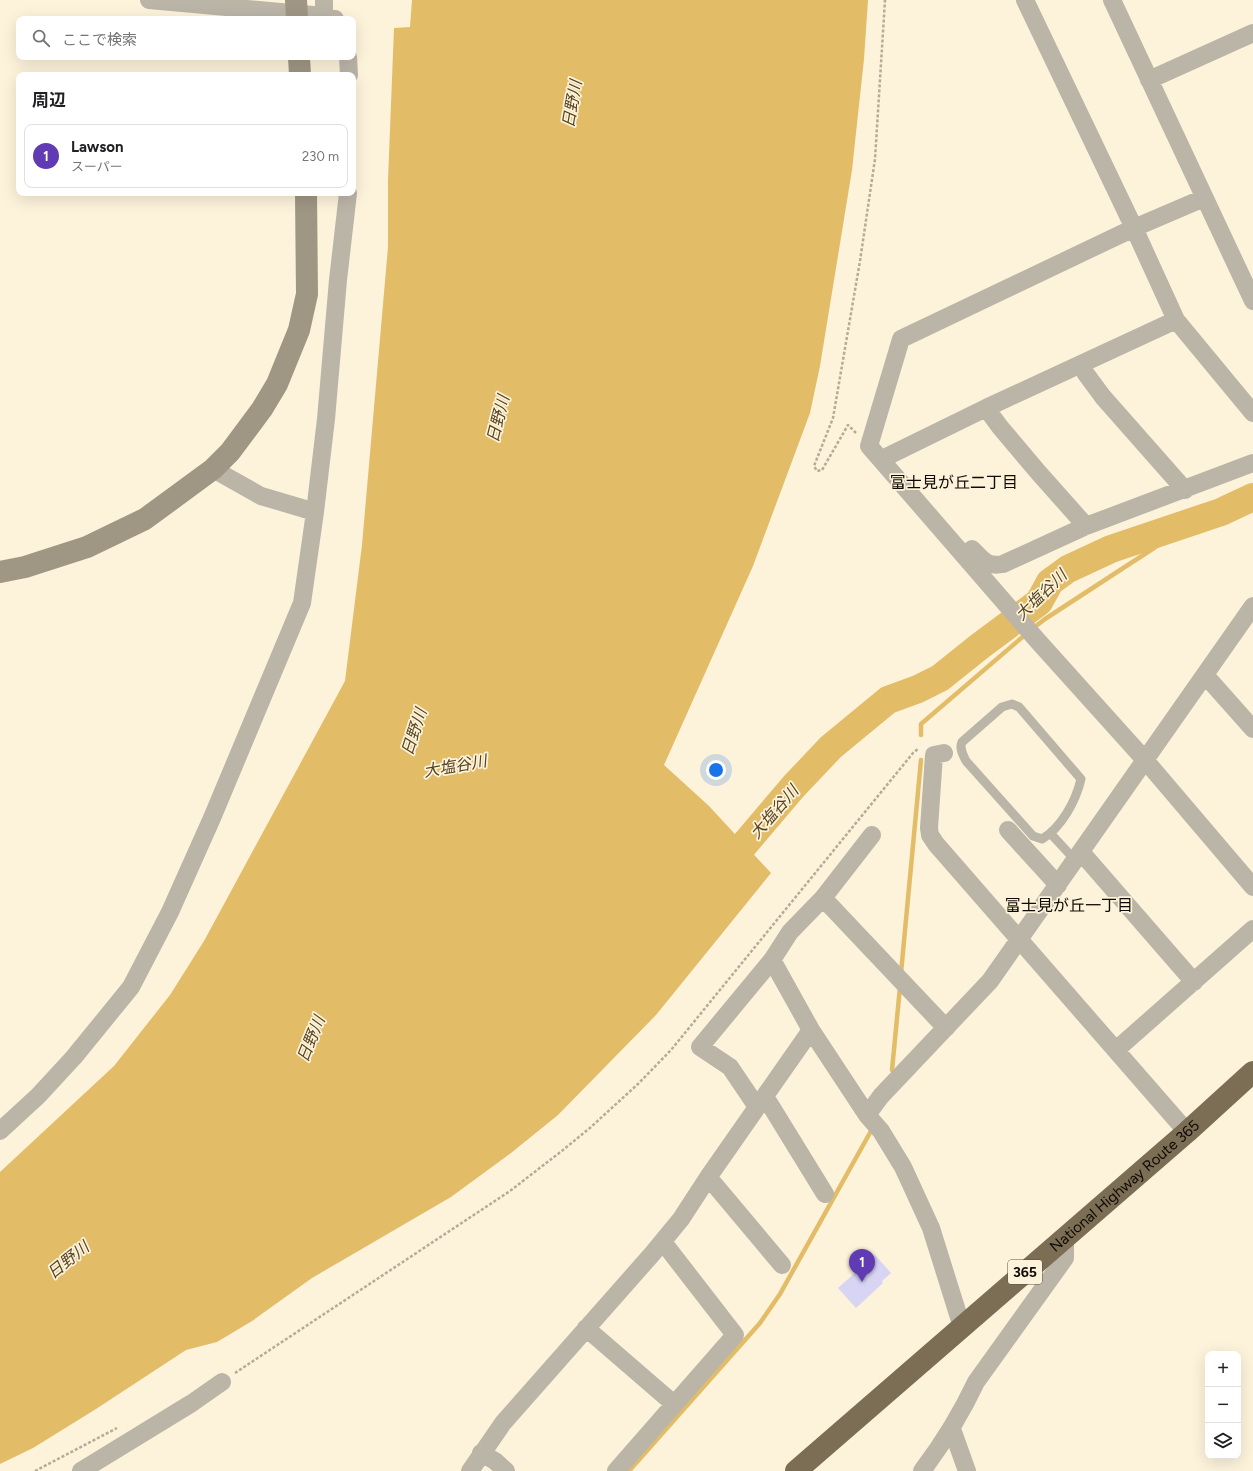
<!DOCTYPE html>
<html lang="ja">
<meta charset="utf-8">
<style>
:root{--surface:#fff;--page:#f2f2f2;--text:#202124;--muted:#757577;--line:#e0e0e0;--accent:#603bb3}
body{margin:0;font-family:Figtree,"Noto Sans JP",sans-serif;background:var(--page);color:var(--text)}
.controls{position:absolute;right:12px;bottom:12px;display:grid;overflow:hidden;border-radius:8px;box-shadow:0 4px 16px #0002}
.controls button{width:36px;height:36px;display:grid;place-items:center;padding:0;border:0;border-bottom:1px solid var(--line);background:var(--surface);color:var(--text);font:20px sans-serif}
.you{position:absolute;left:716px;top:770px;width:14px;height:14px;margin:-10px;border:3px solid #fff;border-radius:50%;background:#1a73e8;box-shadow:0 0 0 6px #1a73e833}
.badge{display:grid;place-items:center;width:26px;height:26px;border-radius:50%;background:var(--accent);color:#fff;font-size:13px;font-weight:700}
.pin{position:absolute;translate:-50% -33px;filter:drop-shadow(0 1px 2px #0008)}
.pin::after{content:'';position:absolute;top:21px;width:14px;height:12px;background:inherit;clip-path:polygon(0 0,100% 0,50% 100%)}
.list{margin:0;padding:0;list-style:none}
h2{display:flex;justify-content:space-between;align-items:center;height:52px;margin:0;padding:0 16px;font-size:17px}
h2 small{font-size:13px;font-weight:400;color:var(--muted)}
.list li{display:grid;grid-template-columns:26px 1fr auto;gap:12px;align-items:center;box-sizing:border-box;height:64px;margin:0 8px 8px;padding:0 8px;border:1px solid var(--line);border-radius:8px}
.list b{display:block;font-size:15px;white-space:nowrap}
.list p{margin:0;font-size:13px;white-space:nowrap;color:var(--muted)}
.list em{font-size:13px;font-style:normal;color:var(--muted)}
.icon{flex:none;width:22px;height:22px;fill:none;stroke:currentColor;stroke-width:2;stroke-linecap:round;stroke-linejoin:round}
.map{position:relative;flex:none;width:1253px;height:1471px;overflow:hidden}
.search{position:absolute;background:var(--surface);box-shadow:0 4px 16px #0002;left:16px;top:16px;width:340px;height:44px;display:flex;align-items:center;gap:10px;box-sizing:border-box;padding:0 14px;border-radius:8px;color:var(--muted);font-size:15px}
.panel{position:absolute;background:var(--surface);box-shadow:0 4px 16px #0002;left:16px;top:72px;width:340px;height:124px;border-radius:8px}
.map>svg:first-child{display:block}
.water{fill:#e3bc68}
.lines{fill:none;stroke-linecap:round;stroke-linejoin:round}
.stream{stroke:#e3bc68;stroke-width:4.5}
.river{stroke:#e3bc68;stroke-width:28}
.building{fill:#d8d4f4}
.path{stroke:#b4ab98;stroke-width:2.5;stroke-dasharray:3 2;stroke-linecap:butt}
.lane{stroke:#bbb5a8;stroke-width:9}
.street{stroke:#bbb5a8;stroke-width:18}
.secondary{stroke:#9f9684;stroke-width:22}
.highway{stroke:#7b6e54;stroke-width:22}
.labels{text-anchor:middle;dominant-baseline:central;stroke-width:3.5;stroke-linejoin:round;paint-order:stroke}
.shield{fill:#fdf2da;stroke:#565044;stroke-width:1}
.shield-label{font-size:14px;font-weight:bold;fill:#0f0a03}
.street-label{font-size:15px;fill:#0f0a03;stroke:#fdf2da}
.water-label{font-size:16px;font-style:italic;fill:#554420;stroke:#fdf2da}
.neighbourhood-label{font-size:16px;fill:#0f0a03;stroke:#fdf2da}
</style>
<div class="map">
<svg width="1253" height="1471" viewBox="0 0 1253 1471">
<rect width="100%" height="100%" fill="#fdf2da"/>
<path class="water" d="M412 0H868L864 59 852 170 820 366 810 413 753 566 664 765 709 806 771 873 656 1015 558 1115 511 1153 451 1197 312 1278 252 1321 217 1342 186 1350 96 1409 33 1448 0 1464V1172L114 1066 170 995 204 941 345 681 362 545 388 247V180L394 28 410 27Z"/>
<g class="lines">
<path class="stream" d="M1032 629 1045 619 1154 548 1186 525
M921 735V724L1026 634
M901 973 921 760
M892 1070 900 987
M629 1471 760 1323 780 1294 871 1131"/>
<path class="river" d="M720 873 794 786 831 747 888 700 918 689 940 678 980 646 1039 602 1050 582 1068 569 1111 549 1221 512 1253 497"/>
</g>
<path class="building" d="M875 1255 891 1273 882 1281 883 1283 856 1308 838 1288Z"/>
<g class="lines">
<path class="path" d="M856 433 848 425 822 470 817 471 814 466 833 418 860 261 875 159 885 0
M235 1373 510 1191 563 1150 591 1127 638 1084 671 1050 913 753 919 748
M35 1471 117 1428"/>
<path class="lane" d="M1012 704 1019 707 1081 779C1076 801 1061 828 1042 839L1033 836 966 761C963 755 959 748 962 742L1002 707Z
M1051 834 1075 860"/>
<path class="street" d="M149 0 324 16 335 19
M1025 0 1134 228 1176 320 1253 413
M1112 0 1253 301
M324 16V0
M348 57 349 75
M1149 80 1253 33
M1204 198 1134 228 901 339 869 446 1037 640 1145 760 1253 887
M1081 364 1086 374 1103 397 1185 490
M986 408 1000 427 1038 472 1086 526
M882 459 986 408 1176 320
M213 469 261 496 315 512
M972 549C983 560 986 567 1003 564L1086 526 1253 463
M1205 675 1253 729
M944 753 934 755 929 828 930 835 936 844 1187 1132
M1008 830 1058 885
M1081 852 1194 982
M823 898 946 1028
M772 960 811 1030 867 1115 881 1131 903 1167 931 1228 962 1327
M1116 1050 1253 929
M763 1099 769 1103 825 1194
M757 1107 730 1067 700 1047 772 960 790 932 823 898 872 835
M867 1115 881 1096 990 981 1253 606
M0 1131 38 1096 74 1057 131 987 170 912 212 818 302 603 315 512 326 419 338 280 348 193
M707 1179 714 1184 782 1265
M586 1328 674 1404
M952 1429 967 1471
M481 1453 495 1461 506 1471
M81 1471 192 1403 222 1382
M470 1471 503 1423 653 1253 681 1219 709 1176 811 1030
M616 1471 735 1335 663 1242
M922 1471C943 1443 961 1414 976 1382L1065 1258V1238"/>
<path class="secondary" d="M296 0 297 19
M299 57 300 75
M0 572 25 567 87 547 145 519 213 469 230 452 262 409 277 384 299 330 307 294 306 193"/>
<path class="highway" id="s1" d="M796 1471 1187 1132 1253 1072"/>
</g>
<g class="labels">
<rect class="shield" x="1008" y="1260" width="34" height="24" rx="3"/>
<g class="shield-label">
<text x="1025" y="1272">365</text>
</g>
<g class="street-label">
<text stroke="none"><textPath href="#s1" startOffset="435">National Highway Route 365</textPath></text>
</g>
<g class="water-label">
<text transform="translate(572 104) rotate(-80)">日野川</text>
<text transform="translate(498 419) rotate(-76)">日野川</text>
<text transform="translate(1041 595) rotate(-44)">大塩谷川</text>
<text transform="translate(414 732) rotate(-72)">日野川</text>
<text transform="translate(455 766) rotate(-10)">大塩谷川</text>
<text transform="translate(774 812) rotate(-49)">大塩谷川</text>
<text transform="translate(311 1039) rotate(-68)">日野川</text>
<text transform="translate(68 1260) rotate(-39)">日野川</text>
</g>
<g class="neighbourhood-label">
<text x="954" y="482">富士見が丘二丁目</text>
<text x="1069" y="905">富士見が丘一丁目</text>
</g>
</g>
</svg>
<div class="controls">
<button>+</button>
<button>−</button>
<button><svg class="icon" aria-label="layers" viewBox="0 0 24 24"><path d="M12 4l9 5-9 5-9-5zM3 14l9 5 9-5"/></svg></button>
</div>
<div class="you"></div>
<div class="pin badge" style="left:862px;top:1282px">1</div>
<div class="search"><svg class="icon" aria-label="search" viewBox="0 0 24 24"><circle cx="10" cy="10" r="6"/><path d="M15 15l6 6"/></svg>ここで検索</div>
<section class="panel">
<h2>周辺<small></small></h2>
<ul class="list">
<li><span class="badge">1</span><div><b>Lawson</b><p>スーパー</p></div><em>230 m</em></li>
</ul>
</section>
</div>
